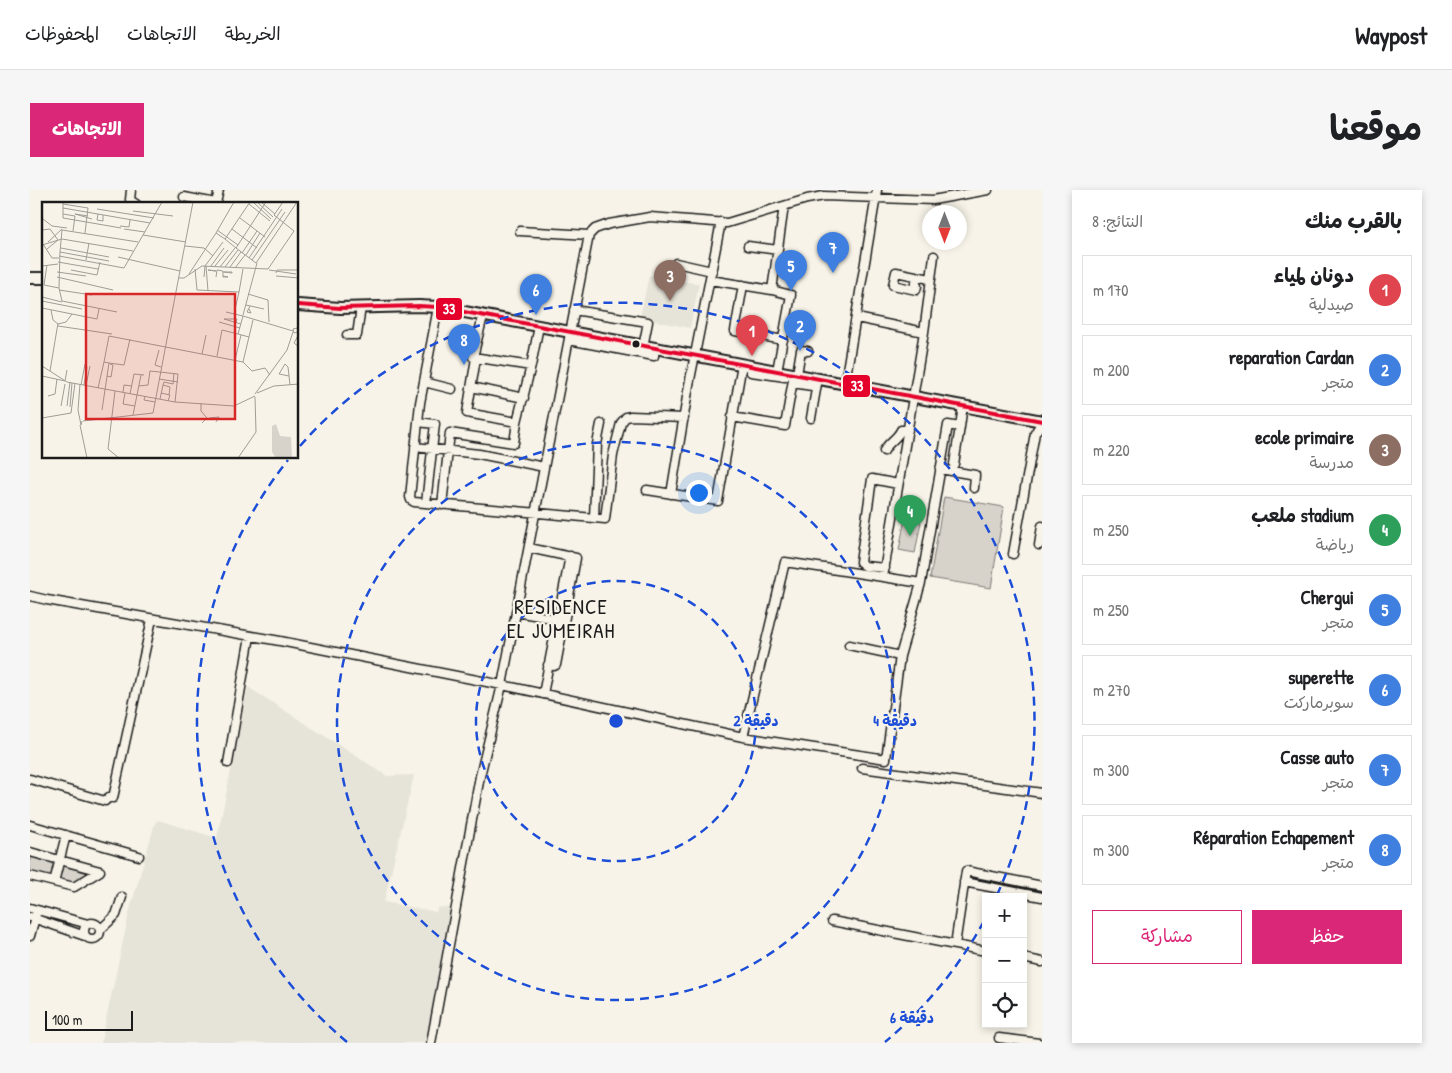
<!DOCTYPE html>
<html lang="ar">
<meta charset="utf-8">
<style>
:root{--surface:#fff;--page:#f6f6f6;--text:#202124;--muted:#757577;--line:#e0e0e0;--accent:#db2777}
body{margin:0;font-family:"Patrick Hand","Playpen Sans Arabic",sans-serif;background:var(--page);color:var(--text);direction:rtl}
.controls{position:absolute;right:15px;bottom:15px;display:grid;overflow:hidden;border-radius:0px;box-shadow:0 2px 8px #0003}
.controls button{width:45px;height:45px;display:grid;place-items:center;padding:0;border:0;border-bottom:1px solid var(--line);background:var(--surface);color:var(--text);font:25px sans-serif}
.compass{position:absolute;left:892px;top:15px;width:45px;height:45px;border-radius:50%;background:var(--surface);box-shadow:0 2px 8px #0003;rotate:180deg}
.scale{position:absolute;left:15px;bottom:12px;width:88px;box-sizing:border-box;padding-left:5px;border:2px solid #1c1c1c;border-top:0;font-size:14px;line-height:18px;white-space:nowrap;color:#1c1c1c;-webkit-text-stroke:4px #f7f3e8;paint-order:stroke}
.you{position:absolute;left:668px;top:302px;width:18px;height:18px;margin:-12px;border:4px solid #fff;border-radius:50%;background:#1a73e8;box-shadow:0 0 0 8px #1a73e833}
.badge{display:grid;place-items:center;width:32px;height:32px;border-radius:50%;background:var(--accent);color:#fff;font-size:16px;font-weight:700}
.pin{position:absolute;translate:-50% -41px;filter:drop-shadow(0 1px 2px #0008)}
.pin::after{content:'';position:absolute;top:26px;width:18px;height:15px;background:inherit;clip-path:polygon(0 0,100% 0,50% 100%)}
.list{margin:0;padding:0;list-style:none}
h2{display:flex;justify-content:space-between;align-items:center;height:65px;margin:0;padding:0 20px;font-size:21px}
h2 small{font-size:16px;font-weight:400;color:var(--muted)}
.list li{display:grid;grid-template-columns:32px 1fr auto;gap:15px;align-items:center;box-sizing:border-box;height:70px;margin:0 10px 10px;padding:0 10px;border:1px solid var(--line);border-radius:0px}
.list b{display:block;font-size:19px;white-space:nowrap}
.list p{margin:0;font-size:16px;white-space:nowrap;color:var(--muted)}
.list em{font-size:16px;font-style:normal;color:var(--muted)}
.actions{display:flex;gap:10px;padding:15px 20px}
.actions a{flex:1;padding:11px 0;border:1px solid var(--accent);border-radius:0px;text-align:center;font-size:18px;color:var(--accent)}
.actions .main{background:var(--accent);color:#fff}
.icon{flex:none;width:28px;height:28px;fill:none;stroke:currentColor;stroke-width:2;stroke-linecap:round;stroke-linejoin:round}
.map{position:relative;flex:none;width:1012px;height:853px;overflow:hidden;direction:ltr;border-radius:0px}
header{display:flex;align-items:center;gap:30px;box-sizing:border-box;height:70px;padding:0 25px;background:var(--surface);border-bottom:1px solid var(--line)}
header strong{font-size:24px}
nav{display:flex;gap:28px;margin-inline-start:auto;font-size:18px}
.intro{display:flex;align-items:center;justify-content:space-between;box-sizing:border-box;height:120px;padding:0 30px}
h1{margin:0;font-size:35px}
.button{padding:12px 22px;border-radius:0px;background:var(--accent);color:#fff;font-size:18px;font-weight:700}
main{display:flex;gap:30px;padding:0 30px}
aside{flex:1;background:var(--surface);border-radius:0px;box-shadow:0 2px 8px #0003}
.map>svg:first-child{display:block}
.built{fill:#e6e3d9}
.green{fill:#d7d3cb;stroke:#7a7874}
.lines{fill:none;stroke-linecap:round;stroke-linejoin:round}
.minor-casing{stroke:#1c1c1c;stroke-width:11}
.major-casing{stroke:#1c1c1c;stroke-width:14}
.minor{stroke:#f7f3e8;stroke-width:8}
.major{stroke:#f7f3e8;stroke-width:10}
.bus-1-casing{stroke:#f7f3e8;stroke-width:8}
.bus-1{stroke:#e4002b;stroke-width:4}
.ring{fill:none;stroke:#1d4ed8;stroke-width:2.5;stroke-dasharray:9 6}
.bus-dot{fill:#1c1c1c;stroke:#f7f3e8;stroke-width:2}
.labels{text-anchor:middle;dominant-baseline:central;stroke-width:4.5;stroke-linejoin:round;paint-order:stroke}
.quarter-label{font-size:21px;letter-spacing:1px;fill:#1c1c1c;stroke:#f7f3e8}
.inset-road{fill:none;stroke:#9f9d96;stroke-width:1}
.view{fill:#d62828;fill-opacity:0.15;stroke:#d62828;stroke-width:2.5}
.inset-edge{fill:none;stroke:#1c1c1c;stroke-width:2.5}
.centre{fill:#1d4ed8;stroke:#f7f3e8;stroke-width:2.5}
.ring-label{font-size:15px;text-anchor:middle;font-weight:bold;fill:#1d4ed8;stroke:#f7f3e8;stroke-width:4.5;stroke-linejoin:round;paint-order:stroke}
.line-badge{stroke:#f7f3e8;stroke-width:2}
.badge-label{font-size:14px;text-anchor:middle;font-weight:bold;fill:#fff}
</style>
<header>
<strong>Waypost</strong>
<nav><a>الخريطة</a><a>الاتجاهات</a><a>المحفوظات</a></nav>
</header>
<div class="intro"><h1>موقعنا</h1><a class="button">الاتجاهات</a></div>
<main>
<aside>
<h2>بالقرب منك<small>النتائج: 8</small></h2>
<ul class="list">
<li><span class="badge" style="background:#e0444e">1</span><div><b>دونان لمياء</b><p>صيدلية</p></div><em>170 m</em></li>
<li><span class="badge" style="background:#3f7fe0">2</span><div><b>reparation Cardan</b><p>متجر</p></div><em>200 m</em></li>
<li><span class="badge" style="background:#8d6e63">3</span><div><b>ecole primaire</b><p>مدرسة</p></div><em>220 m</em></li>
<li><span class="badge" style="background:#2e9e5b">4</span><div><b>stadium ملعب</b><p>رياضة</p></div><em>250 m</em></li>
<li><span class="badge" style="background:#3f7fe0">5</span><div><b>Chergui</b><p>متجر</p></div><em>250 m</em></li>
<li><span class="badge" style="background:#3f7fe0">6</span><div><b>superette</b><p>سوبرماركت</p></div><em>270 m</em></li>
<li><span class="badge" style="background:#3f7fe0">7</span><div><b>Casse auto</b><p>متجر</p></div><em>300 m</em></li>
<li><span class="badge" style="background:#3f7fe0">8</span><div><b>Réparation Echapement</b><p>متجر</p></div><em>300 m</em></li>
</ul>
<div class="actions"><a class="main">حفظ</a><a>مشاركة</a></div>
</aside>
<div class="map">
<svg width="1012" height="853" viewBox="0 0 1012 853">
<rect width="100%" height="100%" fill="#f7f3e8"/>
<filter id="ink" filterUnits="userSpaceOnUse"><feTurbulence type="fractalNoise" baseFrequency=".02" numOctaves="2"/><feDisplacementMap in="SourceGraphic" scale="10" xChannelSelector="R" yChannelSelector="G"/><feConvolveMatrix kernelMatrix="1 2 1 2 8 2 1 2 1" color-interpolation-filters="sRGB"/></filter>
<g filter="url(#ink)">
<path class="built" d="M619 85 669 94 660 138 610 128Z
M218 497 357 586 384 585 354 712 406 722 408 717 421 718 398 853H71L99 723 125 633 128 630 187 648Z"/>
<path class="green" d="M914 307 974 317 961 398 900 388Z
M875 329 891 332 885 363 869 360Z
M0 665 24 671 20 688 0 683Z
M33 675 59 681 61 684 43 694 29 690Z"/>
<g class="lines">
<g class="minor-casing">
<path id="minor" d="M101 0 100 10 106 14
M154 7 186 13
M188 14 186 13 189 0
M490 41 559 45
M718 56 748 60
M646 73 682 81
M887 87 885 96H887L886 100 863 95 866 82 900 89
M680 90 742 100 761 105 747 181
M713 95 705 141 753 150
M742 100 754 16
M408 117 390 213 380 307 381 310 384 312 575 329 583 265 591 233 596 227 601 226 654 228
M544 120 618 132 613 157
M453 126 443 167 501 176
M827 128 894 142
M317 145H327L331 117
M539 150 624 166 625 159
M446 168 437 223 487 232 501 176 509 136
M722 176 721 182 755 187
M767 184 771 160 778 161
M770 185 769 194 782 196 783 188
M394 192 422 199
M815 192 847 0
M441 197 494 208
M702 227 755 236 764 184
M781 228 788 188
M388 232 405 234 396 313
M385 257 449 264 514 277
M854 261C857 253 867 249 871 240H878
M924 274 930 237
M910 279 945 285 944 298
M617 300 688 311 712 174
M641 304 659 195 691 32
M412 315 420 243 484 253 487 232
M564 328 567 254 571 234
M1009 355 1012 336
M499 358 546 368 526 475 524 476 518 475
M983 364 1005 243 1012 232
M855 378 835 376 830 372 842 289 868 294
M891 393 918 235 930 237 933 215
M0 406 17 410 250 451 472 495 713 547 856 569 870 466 891 393 853 387 894 142 904 66
M486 422 527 429
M819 455 870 466
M513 504 540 366
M713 547 755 372 853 387
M198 573 220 446
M832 578 1012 603
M0 589 75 611 79 607 83 608 122 429
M0 635 109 666
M0 662 70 681 44 697 0 686
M24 692 36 645
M934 692 1012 707
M0 718 58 734
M0 727 55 746
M802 731 956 761
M54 741a8 8 0 1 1 16 0a8 8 0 1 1-16 0Z
M70 740 86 725 92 707
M0 746 6 724
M925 755 936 681 1012 696
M993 768 1012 772
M969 848 1009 853
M401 853 450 586 472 495 559 45 565 39 579 34 620 27 697 33 777 9 794 6 903 10 958 0"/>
</g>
<g class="major-casing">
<path id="major" d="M0 88H14
M268 115 310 118 389 116 408 117 1012 231"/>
</g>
<use href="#minor" class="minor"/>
<use href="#major" class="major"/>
<g class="bus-1-casing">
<path id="bus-1" d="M268 115 310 118 389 116 408 117 1012 231"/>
</g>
<use href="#bus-1" class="bus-1"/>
</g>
</g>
<g class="ring">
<circle cx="586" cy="531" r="140"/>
<circle cx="586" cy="531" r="279"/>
<path d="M954 731A419 419 0 0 1 855 852M317 852A419 419 0 0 1 258 270M270 256A419 419 0 0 1 967 705"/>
</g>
<circle class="bus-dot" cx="606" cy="154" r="4.5"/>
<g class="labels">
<g class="quarter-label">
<text x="531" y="416">RESIDENCE<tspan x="531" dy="24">EL JUMEIRAH</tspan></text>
</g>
</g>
<g transform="translate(12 12)">
<rect width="256" height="256" fill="#f7f3e8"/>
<path d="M234 222 238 234 249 235 250 256H234L230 250V224Z" fill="#d7d3cb"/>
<path class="inset-road" d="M21 0V16L79 26M120 0 101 33 144 40M211 0 229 17M215 0 231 15M219 0 233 12M224 0 194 46 214 61 255 0M21 2 46 6 43 31M207 2 228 19M21 6 108 21M55 7 112 16M91 9 131 14M21 12 33 14 31 29M56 12 55 18 61 19V13M46 14 33 12 50 17M198 16 223 35M1 17 10 24 25 26M78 24 87 25 88 18M82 27 103 30M190 27 215 46M0 28 8 27 16 38 5 47M175 28 196 43M183 37 174 31 192 0M6 40 20 27M1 42 10 56H17M0 43 20 37 91 49M143 44 162 46 171 54M19 46 67 55M194 46 183 37 208 0M18 50 20 28 96 40M200 51 215 29M204 53 218 31M17 54 82 66 101 33M76 55 138 69M207 56 240 7M44 58 47 41M210 58 243 10M67 59 18 50 17 86 20 99 75 110M16 60 56 67M5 63 2 83 17 86M0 64 16 62M164 64 166 89M169 64 182 46M173 64 186 48M178 65 193 46M183 65 196 48M188 65 199 50M193 66 203 53M153 67 155 88 197 90 201 67M29 68 55 73 58 60M227 68 254 72M174 69 166 68 174 69M15 70 44 74M181 70H190V71L182 70M234 71 235 68H257M147 72 174 31M234 74 257 76M15 75 71 88M162 75 163 64 181 40M174 75 175 68 181 69V75H186L181 74M137 76H142L160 64 226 67 252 29 232 13 241 0M17 88 50 93M206 92 226 98 227 120M0 95 20 100M0 99 40 107M204 103 222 107M0 106 55 117 57 107M207 107 209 111 205 110 208 104M9 108 11 118 16 122 24 120 30 112M184 110 201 114M192 112 197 90M201 113 215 61M201 114 251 129M201 114 196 132 207 135M177 120 198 126M194 121 195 117H182L199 122M16 124 70 132M255 126 256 130 252 131 251 127ZM257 132 252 141 257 145M117 148 113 163 119 165M160 152 164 133M175 154 180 128 196 132M193 158 199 133M201 160 211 118M67 161 82 163 88 137M0 164 25 180 133 200 192 204 213 194M8 169 16 121M0 174 23 179 25 168M65 174 69 175 71 163 68 162M247 174 237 172 243 162 246 165 248 183M117 177 136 180M38 182 36 208 39 223 40 219M39 183 43 162M42 183 45 165M44 183 48 164M121 183 122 180 131 182 132 171M97 184 106 183 108 169 136 172 133 200M56 186 62 160M73 189 66 247 77 256M81 190 82 183 90 184M83 191 81 202 93 204M119 191 128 193 126 199M215 191 232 184 257 182M88 192 92 172 102 173M213 192 245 148 251 130M6 194 13 192 15 177M103 194 102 198 113 200M118 197 121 183 128 185 127 193M159 201V209L165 216 160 221M19 204 23 182M25 204 28 180M28 205 30 181M60 208 67 161 62 160 67 134 201 160 210 169 223 166 228 173M91 213 99 173M0 216 29 211 33 181M167 216 177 215 174 220M41 219 111 211 151 0M38 223 45 256M196 256 214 230 213 195"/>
<path class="view" d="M44 92H193V217H44Z"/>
<rect width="256" height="256" class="inset-edge"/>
</g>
<circle cx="586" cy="531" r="8" class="centre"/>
<g class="ring-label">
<text x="726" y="536">2 دقيقة</text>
<text x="865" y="536">4 دقيقة</text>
<text x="882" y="833">6 دقيقة</text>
</g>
<g class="line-badge">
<rect x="405" y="107" width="28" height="24" rx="5" fill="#e4002b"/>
<rect x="812" y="184" width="29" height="24" rx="5" fill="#e4002b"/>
</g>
<g class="badge-label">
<text x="419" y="124">33</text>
<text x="827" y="201">33</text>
</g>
</svg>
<div class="controls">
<button>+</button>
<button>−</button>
<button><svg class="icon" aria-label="locate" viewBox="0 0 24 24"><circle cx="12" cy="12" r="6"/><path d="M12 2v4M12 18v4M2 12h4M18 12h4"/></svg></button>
</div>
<svg class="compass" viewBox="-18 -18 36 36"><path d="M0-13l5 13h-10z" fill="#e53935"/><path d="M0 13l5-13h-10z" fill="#757577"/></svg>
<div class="scale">100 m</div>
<div class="you"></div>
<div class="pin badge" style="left:722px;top:166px;background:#e0444e">1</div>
<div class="pin badge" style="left:770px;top:161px;background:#3f7fe0">2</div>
<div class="pin badge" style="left:640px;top:111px;background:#8d6e63">3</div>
<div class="pin badge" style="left:880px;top:346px;background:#2e9e5b">4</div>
<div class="pin badge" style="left:761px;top:101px;background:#3f7fe0">5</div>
<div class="pin badge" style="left:506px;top:125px;background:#3f7fe0">6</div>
<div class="pin badge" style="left:803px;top:83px;background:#3f7fe0">7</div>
<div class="pin badge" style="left:434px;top:175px;background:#3f7fe0">8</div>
</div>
</main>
